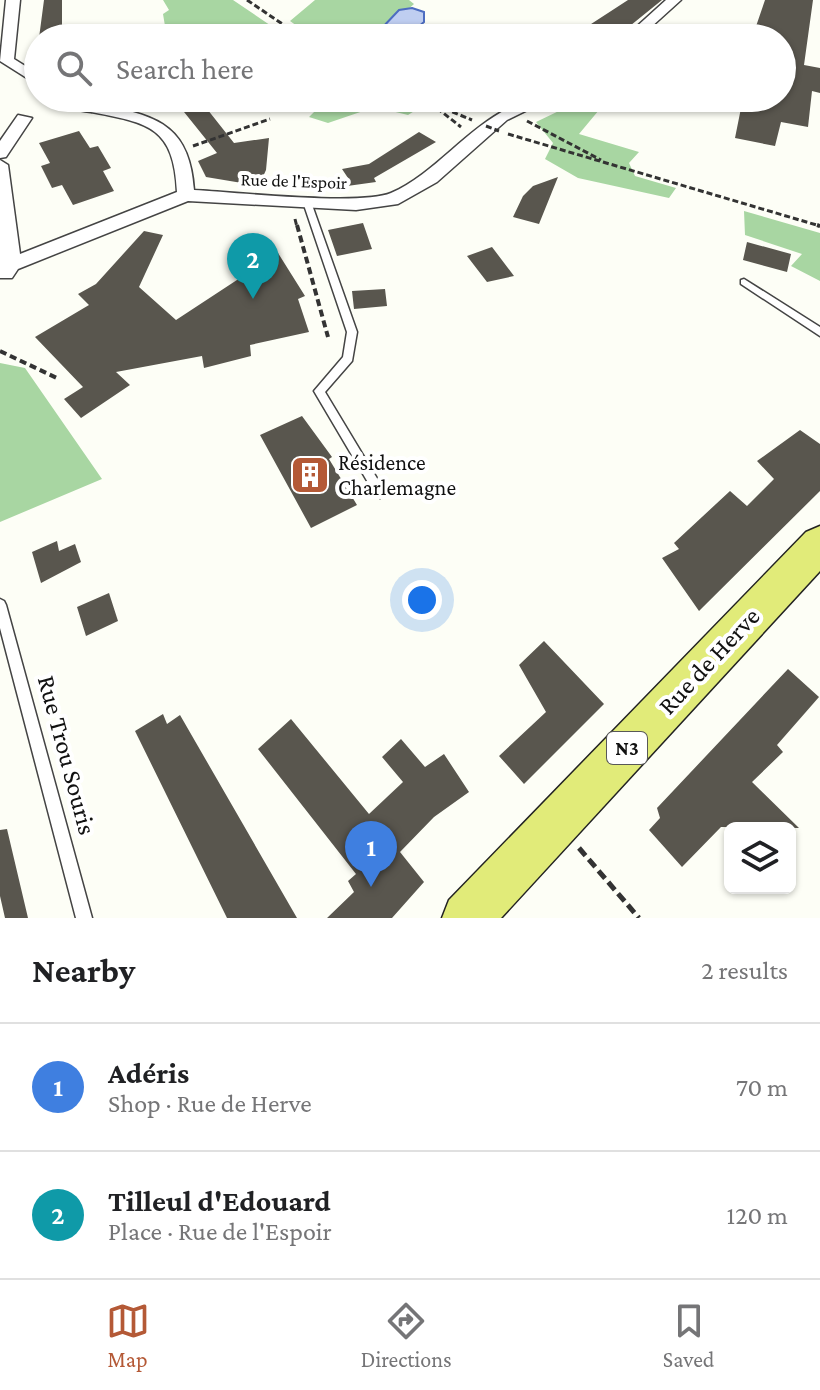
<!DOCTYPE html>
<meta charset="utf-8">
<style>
:root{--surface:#fff;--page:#f6f6f6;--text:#202124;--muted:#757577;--line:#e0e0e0;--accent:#b45936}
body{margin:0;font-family:"Crimson Pro",serif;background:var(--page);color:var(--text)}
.controls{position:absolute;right:24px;bottom:24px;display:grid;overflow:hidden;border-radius:12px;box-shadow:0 2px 6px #0004}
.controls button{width:72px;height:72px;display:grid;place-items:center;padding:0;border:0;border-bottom:2px solid var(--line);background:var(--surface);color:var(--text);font:40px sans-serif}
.you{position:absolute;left:422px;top:600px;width:28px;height:28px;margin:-20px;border:6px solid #fff;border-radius:50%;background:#1a73e8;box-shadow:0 0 0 12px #1a73e833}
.badge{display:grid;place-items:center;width:52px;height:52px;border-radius:50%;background:var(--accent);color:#fff;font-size:26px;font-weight:700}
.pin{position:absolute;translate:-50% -66px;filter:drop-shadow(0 2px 4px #0008)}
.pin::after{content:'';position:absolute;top:42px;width:28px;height:24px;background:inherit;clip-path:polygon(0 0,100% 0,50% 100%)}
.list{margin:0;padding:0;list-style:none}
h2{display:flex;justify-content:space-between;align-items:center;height:104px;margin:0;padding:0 32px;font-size:34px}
h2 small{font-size:26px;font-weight:400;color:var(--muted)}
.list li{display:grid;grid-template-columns:52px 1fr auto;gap:24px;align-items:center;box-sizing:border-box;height:128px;padding:0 32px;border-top:2px solid var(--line)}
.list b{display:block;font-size:30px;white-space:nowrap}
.list p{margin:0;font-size:26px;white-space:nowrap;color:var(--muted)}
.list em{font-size:26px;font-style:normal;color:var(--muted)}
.icon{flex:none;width:44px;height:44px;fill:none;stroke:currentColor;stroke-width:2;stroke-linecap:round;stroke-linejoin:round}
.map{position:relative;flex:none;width:820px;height:918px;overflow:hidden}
.search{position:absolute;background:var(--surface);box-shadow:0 2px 6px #0004;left:24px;right:24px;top:24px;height:88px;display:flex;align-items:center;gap:20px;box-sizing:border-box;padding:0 28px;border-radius:44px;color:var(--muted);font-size:30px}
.sheet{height:360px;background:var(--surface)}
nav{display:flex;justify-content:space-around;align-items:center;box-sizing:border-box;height:112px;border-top:2px solid var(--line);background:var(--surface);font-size:22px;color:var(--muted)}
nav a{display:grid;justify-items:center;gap:4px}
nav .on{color:var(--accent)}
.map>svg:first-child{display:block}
.forest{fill:#a8d6a2}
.water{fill:#bfcef1;stroke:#4d6dc1;stroke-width:2}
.building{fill:#59564e}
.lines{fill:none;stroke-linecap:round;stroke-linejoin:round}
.service-casing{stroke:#444;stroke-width:3}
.minor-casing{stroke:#444;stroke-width:3}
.primary-casing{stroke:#222;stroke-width:3}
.path-far2{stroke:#333;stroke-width:3;stroke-dasharray:6 3;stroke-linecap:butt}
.path-far1{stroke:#333;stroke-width:4;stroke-dasharray:7 4;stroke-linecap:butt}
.path{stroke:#333;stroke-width:5;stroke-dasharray:10 5;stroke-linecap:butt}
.service{fill:#fff;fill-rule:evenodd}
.minor{fill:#fff;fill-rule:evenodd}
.primary{fill:#e1eb79;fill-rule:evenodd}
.path-bridge{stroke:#333;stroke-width:3;stroke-dasharray:6 3;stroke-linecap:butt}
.labels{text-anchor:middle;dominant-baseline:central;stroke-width:8;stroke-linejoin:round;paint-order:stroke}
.far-street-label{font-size:18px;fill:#111;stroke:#fff}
.shield{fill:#fff;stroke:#585858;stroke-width:2}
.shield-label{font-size:20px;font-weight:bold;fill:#111}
.poi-label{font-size:22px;fill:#111;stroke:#fff;text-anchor:start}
.near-street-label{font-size:26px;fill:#111;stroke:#fff}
</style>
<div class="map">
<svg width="820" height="918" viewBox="0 0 820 918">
<rect width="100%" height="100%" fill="#fdfef6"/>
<path class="forest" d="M163 0H233L289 38H267L261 30 249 25 246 38H153L165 26 163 14 169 10Z
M315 0H409L414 4 404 13 407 20 427 29 420 38H314L290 21Z
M337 98H409L424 105 408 115 375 107 328 123 309 117 321 105Z
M565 98H609L579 134 639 152 629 163 635 176 676 188 669 198 578 178 545 159 553 143 536 122 563 109Z
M744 211 820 233V281L791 266 802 254 745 235Z
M0 363 25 368 102 479 0 522Z"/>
<path class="water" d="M412 8 424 12V22L405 38 390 36 381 29 399 10Z"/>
<path class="building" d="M44 0H62V38H39Z
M628 0H662L615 38H604L588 26Z
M765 0H813L804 65 820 68V93L812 91 808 127 781 122 775 146 735 138 743 98H782V38H752Z
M200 100 234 143 269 138 266 170 261 181 244 180 242 183 206 177 198 161 217 153 180 107Z
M79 131 90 148 98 146 111 168 103 171 114 191 73 205 62 185 52 188 41 166 50 163 39 143Z
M419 132 436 142 374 178 376 182 340 187 339 184 348 178 342 169 369 164Z
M558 177 539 224 513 217 523 196 533 186Z
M363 223 372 249 337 256 328 230Z
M144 231 163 235 139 287 176 320 278 253 305 296 298 299 309 332 250 345 251 356 204 368 202 356 116 372 130 385 81 418 64 399 83 387 35 337 89 305 78 294 96 284Z
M747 242 791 254 787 272 743 260Z
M492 247 514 276 487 282 467 256Z
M385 289 387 306 354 309 352 291Z
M302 416 332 457 329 459 357 505 311 528 260 435Z
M800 430 820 444V491L699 611 662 558 679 549 674 543 730 491 747 506 774 479 757 461Z
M57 541 59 551 75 544 81 562 41 583 32 552Z
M109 593 118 621 86 636 77 607Z
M544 641 604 704 524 784 499 756 546 712 519 665Z
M788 669 819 697 777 745 783 752 752 782 799 828 721 827 682 867 649 830 660 818 657 808Z
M163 714 167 724 180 715 297 918H227L135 731Z
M291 719 369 814 403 782 382 757 401 739 425 767 444 754 469 792 434 817 400 852 424 882 392 918H327L354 892 348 881 356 874 258 749Z
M7 829 28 918H5L0 896V830Z"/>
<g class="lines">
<g class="service-casing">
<path id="service" d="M307 199 311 202 357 332 352 361 325 392 384 490 386 493 384 496 380 498 376 496 314 391 343 357 347 332 303 202Z
M744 279 820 327V336L741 284V280Z
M0 599 4 601 6 605 92 918H76L0 628Z"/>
</g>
<g class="minor-casing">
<path id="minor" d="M6 0H20L14 59 38 74V85L0 61Z
M666 0H681L639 38H624Z
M56 98C73 98 88 102 105 106 161 116 190 129 194 190 234 192 360 206 391 193 448 168 485 98 552 98L507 120 437 182 398 204 356 210 188 201 18 269 12 278H0V160L8 165 20 254 177 192C174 127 149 123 91 112 77 110 66 108 56 98Z
M18 115 32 118 6 157 0 158V141Z"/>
</g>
<g class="primary-casing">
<path id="primary" d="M820 526V571L501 918H442L449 900 806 532Z"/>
</g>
<path class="path-far2" d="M247 0 303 38
M419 98 472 120
M437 108 461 127
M527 121 601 160
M508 134 820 226
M193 146 270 119
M295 219 297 227"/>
<path class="path-far1" d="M297 225 328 337
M817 225 820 226
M0 351 59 379"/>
<path class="path" d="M579 848 639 918"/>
<use href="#service" class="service"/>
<use href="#minor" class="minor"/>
<use href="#primary" class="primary"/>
<path class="path-bridge" d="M486 126 499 131"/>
</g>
<defs>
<g id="building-square" transform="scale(2)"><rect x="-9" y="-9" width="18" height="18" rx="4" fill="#b45936" stroke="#fff"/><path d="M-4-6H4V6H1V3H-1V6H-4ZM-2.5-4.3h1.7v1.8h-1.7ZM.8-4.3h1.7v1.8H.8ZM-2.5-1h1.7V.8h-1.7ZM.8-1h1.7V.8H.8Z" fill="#fff"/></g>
</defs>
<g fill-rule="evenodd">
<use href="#building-square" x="310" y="475"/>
</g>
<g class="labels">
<g class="far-street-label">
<text transform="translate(294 181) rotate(2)">Rue de l'Espoir</text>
</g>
<rect class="shield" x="607" y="732" width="40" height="32" rx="6"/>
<g class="shield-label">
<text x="627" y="748">N3</text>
</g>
<g class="poi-label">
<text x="338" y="462">Résidence<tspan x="338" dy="25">Charlemagne</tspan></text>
</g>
<g class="near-street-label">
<text transform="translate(709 661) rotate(-47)">Rue de Herve</text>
<text transform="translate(67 755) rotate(75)">Rue Trou Souris</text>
</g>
</g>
</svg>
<div class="controls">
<button><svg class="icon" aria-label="layers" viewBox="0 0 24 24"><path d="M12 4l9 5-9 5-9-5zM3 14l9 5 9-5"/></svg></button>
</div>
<div class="you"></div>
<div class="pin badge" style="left:371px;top:887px;background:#3f7fe0">1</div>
<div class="pin badge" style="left:253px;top:299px;background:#0f9aa8">2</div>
<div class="search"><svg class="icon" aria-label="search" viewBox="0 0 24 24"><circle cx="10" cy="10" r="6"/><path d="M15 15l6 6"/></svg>Search here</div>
</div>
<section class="sheet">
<h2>Nearby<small>2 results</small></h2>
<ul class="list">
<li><span class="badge" style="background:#3f7fe0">1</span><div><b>Adéris</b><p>Shop · Rue de Herve</p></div><em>70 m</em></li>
<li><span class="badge" style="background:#0f9aa8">2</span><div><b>Tilleul d'Edouard</b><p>Place · Rue de l'Espoir</p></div><em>120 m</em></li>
</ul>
</section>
<nav>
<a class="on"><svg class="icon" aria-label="map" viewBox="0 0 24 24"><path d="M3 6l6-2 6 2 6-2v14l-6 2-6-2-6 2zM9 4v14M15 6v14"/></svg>Map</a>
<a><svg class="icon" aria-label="directions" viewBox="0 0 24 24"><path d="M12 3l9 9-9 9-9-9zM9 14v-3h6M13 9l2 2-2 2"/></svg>Directions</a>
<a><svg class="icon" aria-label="saved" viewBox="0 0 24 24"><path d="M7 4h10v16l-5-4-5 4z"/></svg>Saved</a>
</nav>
